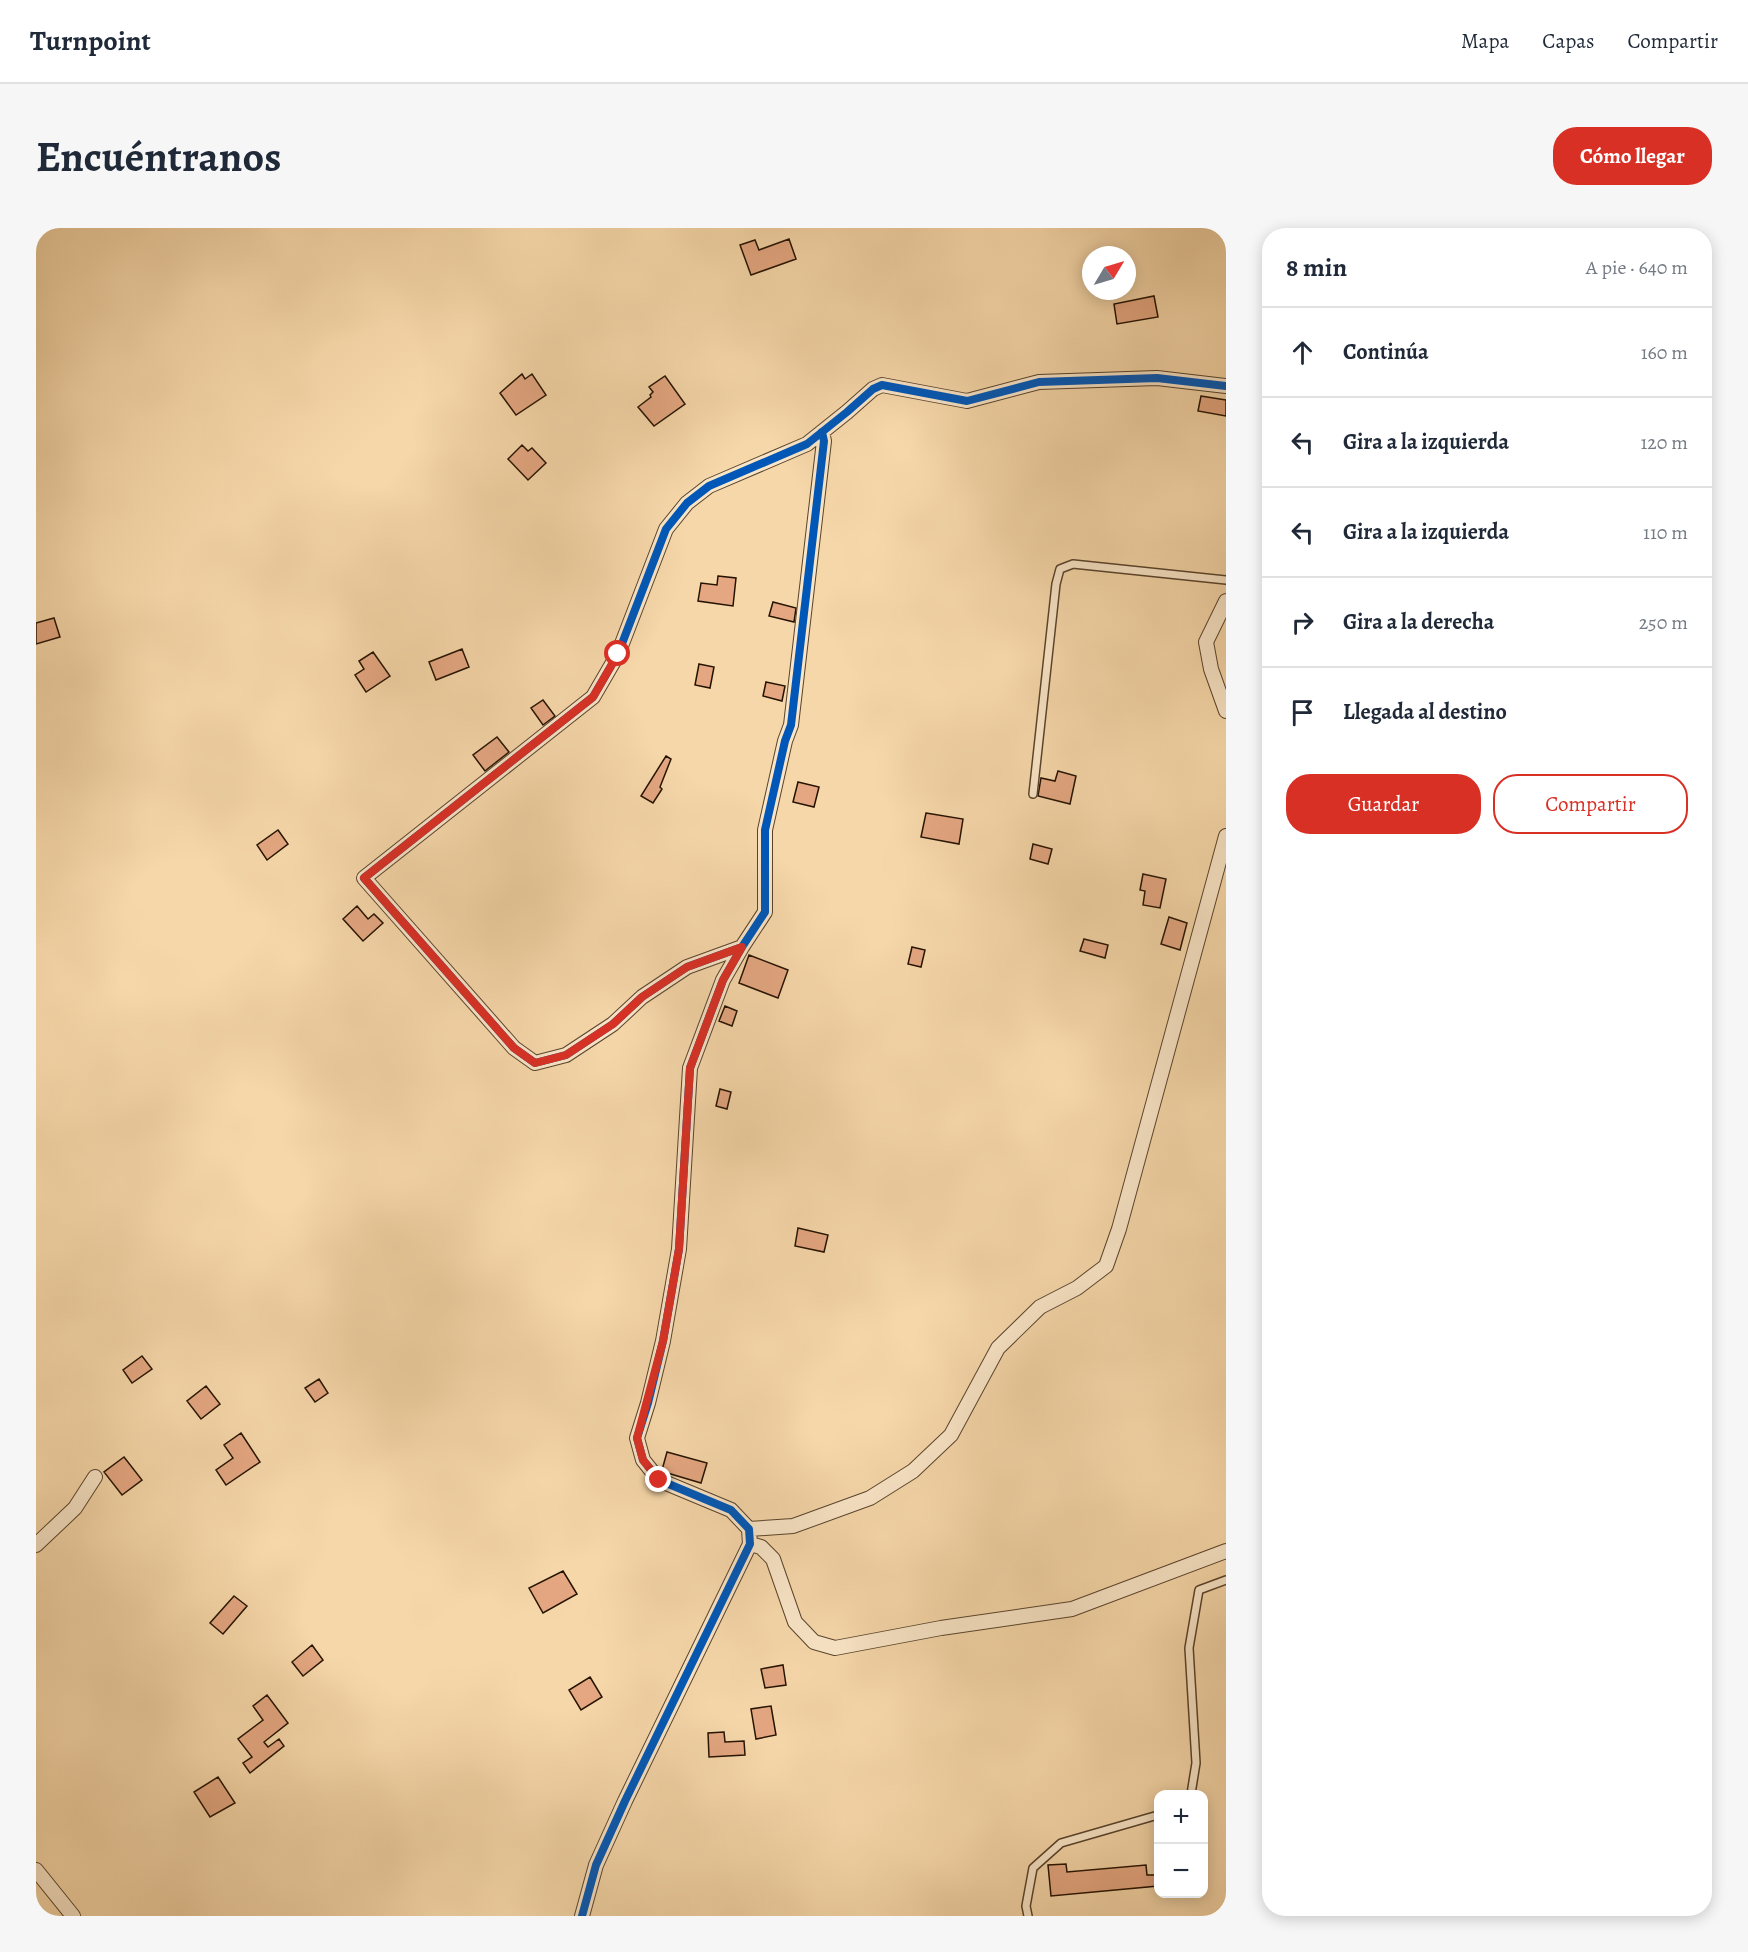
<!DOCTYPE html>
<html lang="es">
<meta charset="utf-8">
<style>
:root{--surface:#fff;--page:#f6f6f7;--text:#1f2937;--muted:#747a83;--line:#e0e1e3;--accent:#d93025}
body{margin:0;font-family:Alegreya,serif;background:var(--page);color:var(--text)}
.controls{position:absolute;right:18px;bottom:18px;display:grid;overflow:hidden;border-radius:12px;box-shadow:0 3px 15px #0003}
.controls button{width:54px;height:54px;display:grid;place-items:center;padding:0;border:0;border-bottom:2px solid var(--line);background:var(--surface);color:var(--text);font:30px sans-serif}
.compass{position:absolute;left:1046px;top:18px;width:54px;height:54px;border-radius:50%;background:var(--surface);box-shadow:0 3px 15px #0003;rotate:52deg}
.stop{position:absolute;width:18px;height:18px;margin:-14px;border:4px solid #d93025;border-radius:50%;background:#fff}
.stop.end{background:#d93025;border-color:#fff;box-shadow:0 2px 6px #0008}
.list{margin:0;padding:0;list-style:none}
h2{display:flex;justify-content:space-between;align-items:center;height:78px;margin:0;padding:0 24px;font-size:26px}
h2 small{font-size:20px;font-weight:400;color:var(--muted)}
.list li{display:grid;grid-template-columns:39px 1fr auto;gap:18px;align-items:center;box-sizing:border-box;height:90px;padding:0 24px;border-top:2px solid var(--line)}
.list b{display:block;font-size:22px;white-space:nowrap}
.list em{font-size:20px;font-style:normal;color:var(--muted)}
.actions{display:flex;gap:12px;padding:18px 24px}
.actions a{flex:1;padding:14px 0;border:2px solid var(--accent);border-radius:24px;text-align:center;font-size:21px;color:var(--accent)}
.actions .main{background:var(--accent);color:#fff}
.icon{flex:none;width:33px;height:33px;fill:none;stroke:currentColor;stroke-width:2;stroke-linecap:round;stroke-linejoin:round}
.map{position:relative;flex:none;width:1190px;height:1688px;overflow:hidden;border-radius:24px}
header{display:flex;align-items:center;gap:36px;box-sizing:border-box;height:84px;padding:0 30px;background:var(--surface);border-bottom:2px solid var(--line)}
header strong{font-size:28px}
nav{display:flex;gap:33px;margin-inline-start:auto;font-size:21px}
.intro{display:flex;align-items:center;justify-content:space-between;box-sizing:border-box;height:144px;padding:0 36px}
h1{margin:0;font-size:42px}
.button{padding:15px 27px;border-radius:24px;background:var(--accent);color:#fff;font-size:21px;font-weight:700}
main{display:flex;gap:36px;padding:0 36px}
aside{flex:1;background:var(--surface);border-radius:24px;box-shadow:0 3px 15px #0003}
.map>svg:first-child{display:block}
.building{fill:#e4a781;stroke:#251302;stroke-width:1.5}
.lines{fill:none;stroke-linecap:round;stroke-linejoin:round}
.service-casing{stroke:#59442c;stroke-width:10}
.minor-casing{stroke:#59442c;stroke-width:16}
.service{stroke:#f9e5c7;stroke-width:7}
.minor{stroke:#f9e5c7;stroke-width:14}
.cycleway-casing{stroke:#f9e5c7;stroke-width:11}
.cycleway{stroke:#0057b8;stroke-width:8}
.route{stroke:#d93025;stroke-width:8}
</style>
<header>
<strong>Turnpoint</strong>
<nav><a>Mapa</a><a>Capas</a><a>Compartir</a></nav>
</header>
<div class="intro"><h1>Encuéntranos</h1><a class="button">Cómo llegar</a></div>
<main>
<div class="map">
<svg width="1190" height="1688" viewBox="0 0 1190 1688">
<rect width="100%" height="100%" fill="#f6d7a9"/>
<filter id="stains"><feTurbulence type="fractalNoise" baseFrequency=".00333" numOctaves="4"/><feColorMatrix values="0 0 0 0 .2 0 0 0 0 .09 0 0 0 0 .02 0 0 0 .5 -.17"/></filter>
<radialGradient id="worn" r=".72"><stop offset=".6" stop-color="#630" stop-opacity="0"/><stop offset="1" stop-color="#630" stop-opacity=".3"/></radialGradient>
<path class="building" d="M753 11 760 31 715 47 704 17 719 12 723 22Z
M1118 68 1122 89 1081 96 1078 76Z
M486 146 489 151 496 146 510 167 480 187 464 165Z
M629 148 649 176 618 198 602 179 615 169 614 167 617 164 613 159Z
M1165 168 1190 172V188L1162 183Z
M486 217 492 223 496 220 510 235 492 252 472 231Z
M682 348 700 350 697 378 662 373 665 355 681 357Z
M737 374 760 380 758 394 733 388Z
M18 390 24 409 0 416V395Z
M426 421 433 439 400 452 393 434Z
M337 424 354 448 330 464 319 447 328 441 323 433Z
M663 436 678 439 674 460 659 457Z
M730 454 749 458 746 473 727 468Z
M507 472 519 488 507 497 495 480Z
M461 509 473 524 449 543 437 527Z
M630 528 635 531 624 559 626 561 617 575 605 568Z
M1022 543 1040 548 1034 576 1002 568 1005 550 1019 553Z
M762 554 783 559 778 579 757 574Z
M890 585 927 591 923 616 885 609Z
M242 602 252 616 231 632 221 617Z
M997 616 1016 621 1012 636 994 631Z
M1107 646 1130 651 1124 680 1107 677 1109 663 1104 662Z
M321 678 332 691 338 686 347 695 327 713 307 691Z
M1133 689 1151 695 1144 722 1125 716Z
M1048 711 1072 717 1069 730 1044 723Z
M876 719 889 722 885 739 872 736Z
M713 727 752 742 742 770 703 755Z
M689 778 701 783 696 798 683 793Z
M684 861 695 864 691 881 680 878Z
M762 1000 792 1007 788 1024 759 1018Z
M106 1128 116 1141 96 1155 87 1142Z
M283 1151 292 1165 279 1174 269 1160Z
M170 1158 184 1176 165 1191 151 1173Z
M205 1205 224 1234 190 1257 180 1242 197 1230 188 1217Z
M631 1224 671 1235 665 1255 628 1244 626 1242Z
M88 1229 106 1252 86 1267 68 1244Z
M527 1343 541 1366 507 1385 493 1360Z
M198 1368 211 1378 187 1406 174 1395Z
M276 1417 287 1432 267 1448 256 1434Z
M747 1437 750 1457 729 1460 725 1441Z
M554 1449 566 1469 545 1482 533 1462Z
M231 1467 252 1495 228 1514 232 1519 243 1511 248 1518 214 1545 207 1535 216 1529 202 1511 227 1492 217 1478Z
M735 1478 740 1507 720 1511 715 1481Z
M688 1504 689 1514 708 1513 709 1527 673 1529 672 1505Z
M182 1549 199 1575 174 1589 158 1564Z
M1030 1636 1031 1644 1110 1637 1111 1647H1122V1658L1015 1668 1012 1637Z"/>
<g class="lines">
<g class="service-casing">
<path id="service" d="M997 566 1020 356 1024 341 1037 336 1190 352
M1155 1566 1160 1535 1153 1420 1163 1362 1190 1352
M992 1688 990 1678 997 1640 1025 1615 1122 1587"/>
</g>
<g class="minor-casing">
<path id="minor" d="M1190 373 1170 414 1175 441 1190 483
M706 719 651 739 606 769 577 796 530 827 499 835 478 820 328 650 557 469 582 426 630 301 651 275 673 258 771 216 811 184 837 161 846 157 931 173 1003 154 1121 150 1190 158
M713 1301 757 1298 834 1270 877 1243 915 1207 962 1120 1004 1079 1041 1060 1070 1038 1083 1001 1190 608
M714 1316 725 1319 737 1331 759 1394 778 1414 799 1420 905 1400 1036 1381 1190 1323
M0 1317 39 1280 59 1249
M0 1642 37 1688
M546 1688 560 1637 589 1573 714 1316 713 1301 695 1282 623 1252 607 1232 601 1210 612 1175 627 1113 643 1021 654 840 687 752 706 719 729 684V602L749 513 755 497 788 213 786 204"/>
</g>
<use href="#service" class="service"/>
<use href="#minor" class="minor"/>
<g class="cycleway-casing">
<path id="cycleway" d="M706 719 651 739 606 769 577 796 530 827 499 835 478 820 328 650 557 469 582 426 630 301 651 275 673 258 771 216 811 184 837 161 846 157 931 173 1003 154 1121 150 1190 158
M546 1688 560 1637 589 1573 714 1316 713 1301 695 1282 623 1252 607 1232 601 1210 612 1175 627 1113 643 1021 654 840 687 752 706 719 729 684V602L749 513 755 497 788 213 786 204"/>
</g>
<use href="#cycleway" class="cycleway"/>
</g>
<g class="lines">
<path class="route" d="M582 426 557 469 328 650 478 820 499 835 530 827 577 796 606 769 651 739 706 719 687 752 654 840 643 1021 627 1113 601 1210 607 1232 623 1252"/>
</g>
<rect width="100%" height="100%" filter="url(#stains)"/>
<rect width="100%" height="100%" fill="url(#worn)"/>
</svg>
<div class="controls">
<button>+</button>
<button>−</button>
</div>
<svg class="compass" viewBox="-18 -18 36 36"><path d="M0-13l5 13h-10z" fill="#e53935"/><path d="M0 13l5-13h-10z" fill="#747a83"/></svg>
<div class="stop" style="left:582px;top:426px"></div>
<div class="stop end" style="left:623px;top:1252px"></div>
</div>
<aside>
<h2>8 min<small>A pie · 640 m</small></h2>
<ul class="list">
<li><svg class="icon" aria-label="ahead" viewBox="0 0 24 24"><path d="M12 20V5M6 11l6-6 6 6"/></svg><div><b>Continúa</b></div><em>160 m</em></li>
<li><svg class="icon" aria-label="left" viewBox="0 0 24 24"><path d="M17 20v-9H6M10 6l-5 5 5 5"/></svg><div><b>Gira a la izquierda</b></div><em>120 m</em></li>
<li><svg class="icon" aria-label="left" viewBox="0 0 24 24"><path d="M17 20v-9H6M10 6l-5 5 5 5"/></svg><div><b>Gira a la izquierda</b></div><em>110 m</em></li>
<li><svg class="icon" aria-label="right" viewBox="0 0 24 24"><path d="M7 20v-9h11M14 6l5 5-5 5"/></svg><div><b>Gira a la derecha</b></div><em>250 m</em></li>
<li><svg class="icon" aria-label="arrive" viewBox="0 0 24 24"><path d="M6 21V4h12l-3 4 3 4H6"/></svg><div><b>Llegada al destino</b></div></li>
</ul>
<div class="actions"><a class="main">Guardar</a><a>Compartir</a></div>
</aside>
</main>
